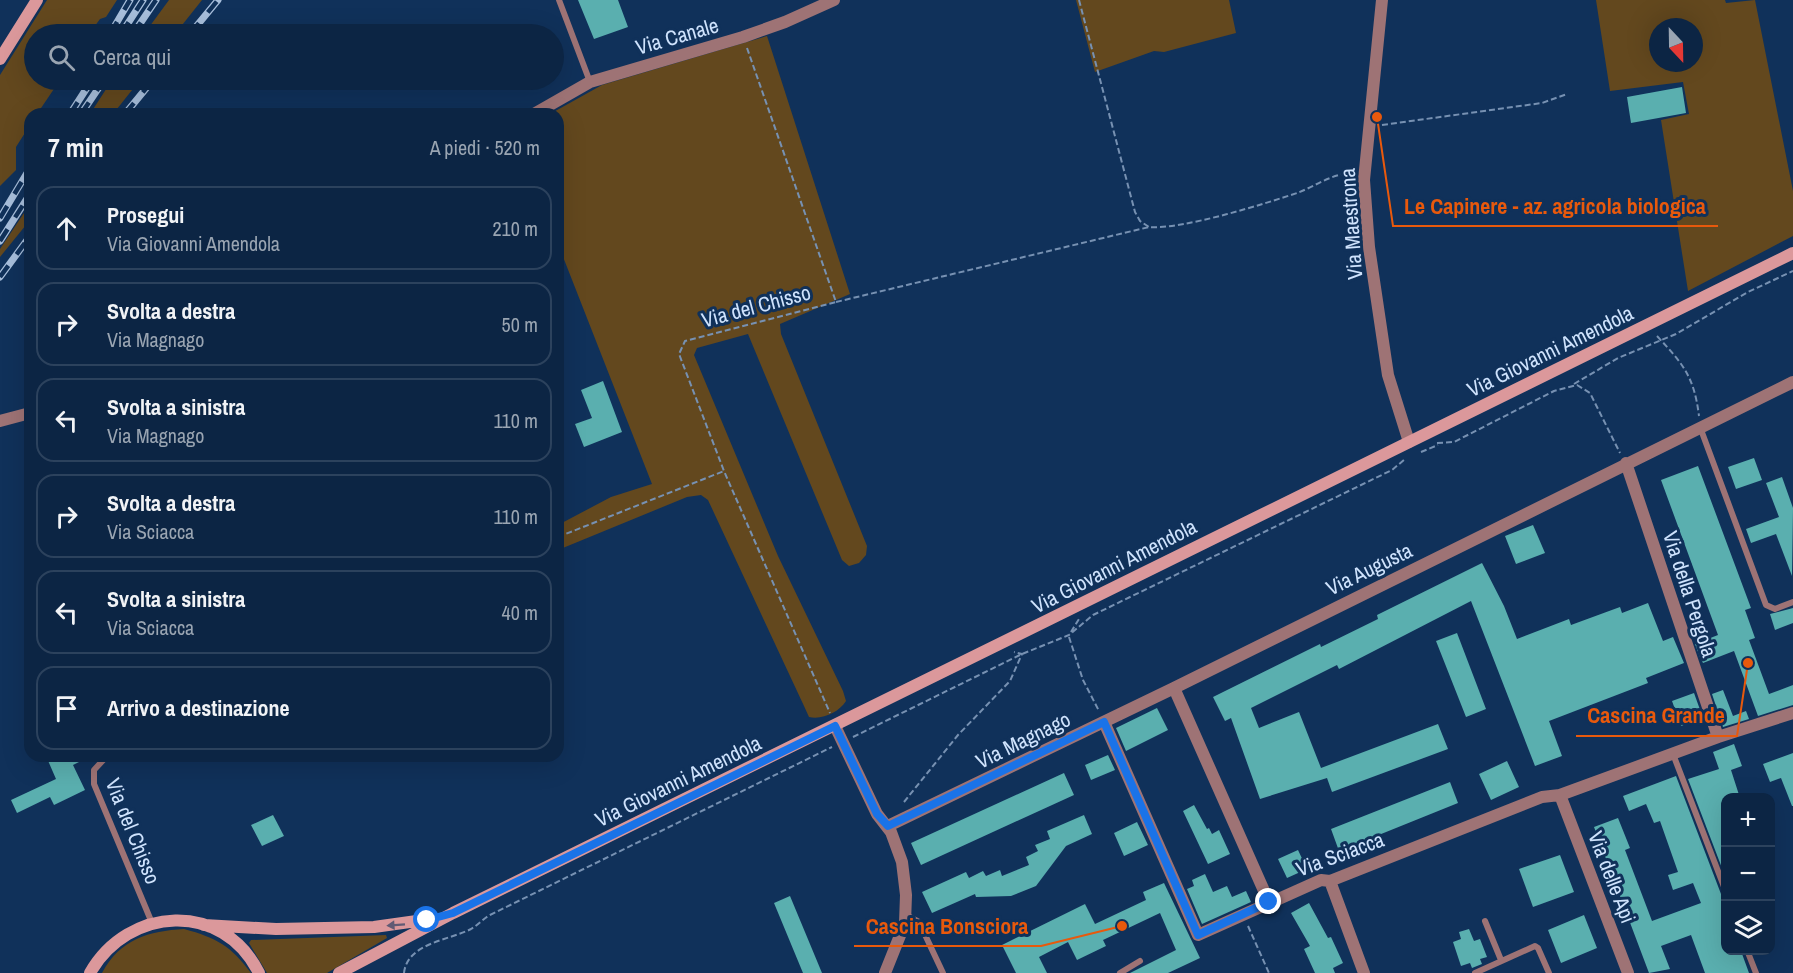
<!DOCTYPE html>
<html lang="it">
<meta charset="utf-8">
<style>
:root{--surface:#0c2544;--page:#152d4b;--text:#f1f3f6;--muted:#9aa5b2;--line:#2c425d}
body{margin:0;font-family:"Archivo Narrow",sans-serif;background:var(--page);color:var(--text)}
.controls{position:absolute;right:18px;bottom:18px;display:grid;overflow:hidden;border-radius:12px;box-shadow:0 6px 24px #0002}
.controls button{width:54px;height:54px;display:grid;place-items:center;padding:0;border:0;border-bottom:2px solid var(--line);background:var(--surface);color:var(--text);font:30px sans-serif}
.compass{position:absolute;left:1649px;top:18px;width:54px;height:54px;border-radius:50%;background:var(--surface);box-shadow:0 6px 24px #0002;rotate:158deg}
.stop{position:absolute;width:18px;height:18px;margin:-14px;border:4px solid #1a73e8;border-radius:50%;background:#fff}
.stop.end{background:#1a73e8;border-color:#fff;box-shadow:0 2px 6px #0008}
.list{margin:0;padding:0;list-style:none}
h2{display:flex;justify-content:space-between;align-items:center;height:78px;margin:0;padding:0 24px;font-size:26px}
h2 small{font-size:20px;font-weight:400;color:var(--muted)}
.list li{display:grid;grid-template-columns:39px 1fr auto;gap:18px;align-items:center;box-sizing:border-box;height:84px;margin:0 12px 12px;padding:0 12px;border:2px solid var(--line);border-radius:18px}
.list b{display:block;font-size:22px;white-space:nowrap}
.list p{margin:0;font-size:20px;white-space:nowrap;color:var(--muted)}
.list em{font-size:20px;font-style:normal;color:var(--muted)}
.icon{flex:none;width:33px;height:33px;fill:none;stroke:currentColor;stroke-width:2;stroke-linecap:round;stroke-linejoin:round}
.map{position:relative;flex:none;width:1793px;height:973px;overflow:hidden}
.search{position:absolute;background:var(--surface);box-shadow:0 6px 24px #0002;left:24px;top:24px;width:540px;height:66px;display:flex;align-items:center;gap:15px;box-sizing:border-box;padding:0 21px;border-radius:33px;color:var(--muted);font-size:22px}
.panel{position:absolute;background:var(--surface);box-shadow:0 6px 24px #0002;left:24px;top:108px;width:540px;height:654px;border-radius:18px}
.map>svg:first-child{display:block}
.green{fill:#63481e;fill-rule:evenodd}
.building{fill:#5aafaf}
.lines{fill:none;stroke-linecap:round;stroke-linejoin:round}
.path{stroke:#7791b2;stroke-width:2;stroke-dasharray:6 3;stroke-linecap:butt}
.lane{stroke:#9e7375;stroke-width:6}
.street{stroke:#9e7375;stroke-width:12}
.secondary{stroke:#db989b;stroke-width:12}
.rail-casing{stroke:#a7bedb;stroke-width:7}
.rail{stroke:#10315a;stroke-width:4.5;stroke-dasharray:14;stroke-linecap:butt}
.oneway{fill:#615a74}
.route{stroke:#1a73e8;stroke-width:8}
.labels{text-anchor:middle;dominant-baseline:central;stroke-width:6;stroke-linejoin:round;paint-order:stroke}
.street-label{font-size:21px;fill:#cfe3fd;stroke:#10315a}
.leader{fill:none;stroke:#e8590c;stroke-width:2}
.callout-dot{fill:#e8590c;stroke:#10315a;stroke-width:2}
.callout-label{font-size:22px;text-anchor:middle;font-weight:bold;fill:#e8590c;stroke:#10315a;stroke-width:6;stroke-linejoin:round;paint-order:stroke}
</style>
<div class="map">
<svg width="1793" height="973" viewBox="0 0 1793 973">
<rect width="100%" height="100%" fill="#10315a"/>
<path class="green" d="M47 0H117L106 17 100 19 89 34H34V80H60L37 114H30V125L16 147V170L0 186V75Z
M169 0H202L175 34H144Z
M1076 0H1229L1236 33 1164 52 1154 51 1095 72Z
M1596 0H1725L1726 3 1755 0 1793 191V236L1688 291 1661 120 1689 114 1683 82 1610 91ZM1658 27H1694V63H1658Z
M767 36 850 294 780 324 781 334 867 546 866 555 859 563 849 566 842 560 748 334 697 348 694 355 778 556 843 691 846 701C839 712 823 720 809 717L804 706 708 500 701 495 687 497 558 550V525L611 497 652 484 558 244V114H550L602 85Z
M112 80H140L113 114H90Z
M30 204V220L0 257V249Z
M184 929C217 938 231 946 251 973H102C120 939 149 931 184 929Z
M386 935 387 938 327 973H267L249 943 251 940Z"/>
<path class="building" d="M578 0H618L628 27 594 39Z
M1682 87 1686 113 1631 123 1627 97Z
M603 381 622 432 584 447 575 424 592 418 581 390Z
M1754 458 1762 480 1736 489 1728 467Z
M1698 466 1751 608 1745 610 1755 638 1749 640 1769 694 1793 685V705L1758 716 1734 651 1703 663 1700 657 1695 644 1718 635 1661 480Z
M1782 477 1793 508 1792 576 1776 534 1751 543 1746 529 1779 517 1766 483Z
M1533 525 1545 553 1516 564 1505 536Z
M1482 563 1504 606 1517 639 1569 619 1571 625 1620 607 1622 613 1648 603 1663 641 1673 637 1684 663 1646 678 1648 683 1549 721 1562 756 1535 766 1471 601 1339 669 1337 665 1251 708 1259 728 1299 712 1321 768 1438 724 1448 749 1332 792 1327 778 1260 799 1231 718 1225 721 1213 697 1320 644 1321 647 1378 619 1377 615Z
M1793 608V623L1775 630 1770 614Z
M1457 633 1486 709 1466 717 1436 641Z
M1723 690 1733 716 1746 711 1749 719 1723 727 1712 694Z
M1694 693 1703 718 1681 726 1672 701Z
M1157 708 1168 730 1126 751 1116 728Z
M1734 744 1742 766 1731 770 1740 798H1725V876L1688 779 1719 769 1713 752Z
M1793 753V806H1792L1781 778 1770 782 1763 764Z
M1108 755 1115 770 1091 780 1085 765Z
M46 756H91L73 765 85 790 54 805 50 797 17 813 11 800 56 779Z
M1507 761 1519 787 1491 800 1479 774Z
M1064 773 1074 795 921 865 911 843Z
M1676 776 1721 894 1725 897V951H1741L1749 973H1705L1691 935 1661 946 1670 969 1649 973 1594 827 1618 818 1630 848 1625 850 1652 921 1701 903 1693 883 1673 890 1668 875 1678 872 1660 821 1654 823 1646 804 1629 811 1623 796Z
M1450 782 1458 803 1339 851 1331 829Z
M1194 805 1207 829 1209 828 1212 834 1219 830 1230 854 1208 864 1183 811Z
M273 815 284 836 262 846 251 825Z
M1084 815 1092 834 1066 846 1036 886 1011 896 976 897 975 894 932 913 922 892 966 872 969 878 983 871 986 876 1000 870 1002 876 1029 865 1026 857 1038 851 1035 845 1050 839 1047 831Z
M1137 822 1148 845 1124 856 1114 833Z
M1298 850 1307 869 1287 878 1278 859Z
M1560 855 1574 892 1533 907 1519 869Z
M1205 874 1213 892 1227 886 1232 897 1246 891 1251 902 1202 924 1187 889 1194 886 1192 880Z
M1164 883 1200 958 1168 973H1130L1176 950 1160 913 1103 940 1106 946 1077 960 1068 942 1039 957 1047 973H1016L1002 945 1085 904 1095 924 1146 900 1143 892Z
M790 896 822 973H803L774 903Z
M1309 903 1328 938 1331 937 1343 963 1333 968 1335 973H1315L1304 949 1310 946 1291 913Z
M1584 915 1597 948 1561 963 1548 930Z
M1469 929 1474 941 1480 939 1487 957 1480 959 1482 964 1472 968 1470 963 1461 966 1453 942 1461 939 1459 932Z"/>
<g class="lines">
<path class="path" d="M1079 0 1135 212 1140 221 1149 227
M747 48 836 302 685 341 679 354 724 471 830 713
M1382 125 1542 103 1567 94
M836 302 1149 227C1181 230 1264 204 1297 193 1314 187 1334 172 1352 174
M1657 336C1683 364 1694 376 1699 416
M1574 384 1618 358 1676 334 1748 292 1793 271
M1437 443 1454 442 1554 391 1577 385 1590 393 1620 453
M1421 452 1438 445
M558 537 724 471
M1071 632 1079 619
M1069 637 1083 680 1099 711
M853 737 1022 654 1069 635 1093 615 1392 470 1404 460
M904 802 958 735 1010 681 1022 654 1014 652
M1248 926 1269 973
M404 973C407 943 450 940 471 929 478 925 483 919 490 915L832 747"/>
<path class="lane" d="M559 0 590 82
M1700 427 1766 605 1775 609 1793 602
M1673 754 1726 892
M107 756 94 770V784L152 923
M906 915 919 922 943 973
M1485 921 1501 960
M1747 950 1756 973
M1120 973 1140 961
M1475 973 1535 946 1538 948 1549 973"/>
<path class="street" d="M1382 0 1364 180 1369 247 1388 375 1409 442
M534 114 590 82 743 37 785 22 834 0
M0 421 30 413
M1626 463 1718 737
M1104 722 1198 935 1321 880 1330 881 1542 797 1560 795 1718 737 1793 713
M835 726 877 814 891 832 902 862 906 895 905 923 885 973
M1560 795 1628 973
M888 826 1174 688
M1330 881 1364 973
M1269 902 1174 688 1793 382"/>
<path class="secondary" d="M0 59 37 0
M204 925 276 929 374 927 431 919
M90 973C128 906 223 900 259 973
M339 973 453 913 1793 253"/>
<g class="rail-casing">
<path id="rail" d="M110 34 130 0
M121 34 143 0
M133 34 156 0
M190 34 218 0
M70 114 92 80
M81 114 104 80
M125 114 153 80
M0 218 30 168
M0 241 30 194
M0 277 30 236"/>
</g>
<use href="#rail" class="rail"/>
</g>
<defs><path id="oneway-solid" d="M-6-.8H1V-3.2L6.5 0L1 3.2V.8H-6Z" transform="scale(1.5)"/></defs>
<use class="oneway" href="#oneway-solid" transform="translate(396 925) rotate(176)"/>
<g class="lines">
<path class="route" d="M427 920 453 913 835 726 877 814 888 826 1104 722 1198 935 1269 902"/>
</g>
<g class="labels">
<g class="street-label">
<text transform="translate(677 36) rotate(-16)">Via Canale</text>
<text transform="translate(1351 224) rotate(-94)">Via Maestrona</text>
<text transform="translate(756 306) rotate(-15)">Via del Chisso</text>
<text transform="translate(1550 351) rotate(-26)">Via Giovanni Amendola</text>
<text transform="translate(1114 566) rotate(-27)">Via Giovanni Amendola</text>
<text transform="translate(1369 569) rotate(-26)">Via Augusta</text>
<text transform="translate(1690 594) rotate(72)">Via della Pergola</text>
<text transform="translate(1023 740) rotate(-26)">Via Magnago</text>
<text transform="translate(678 781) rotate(-26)">Via Giovanni Amendola</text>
<text transform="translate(133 831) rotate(68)">Via del Chisso</text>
<text transform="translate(1340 854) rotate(-20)">Via Sciacca</text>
<text transform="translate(1612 877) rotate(69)">Via delle Api</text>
</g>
</g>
<path class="leader" d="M1377 117L1393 226H1718M1748 663L1737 736H1576M1122 926L1041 946H854"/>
<g class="callout-dot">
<circle cx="1377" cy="117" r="6"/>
<circle cx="1748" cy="663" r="6"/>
<circle cx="1122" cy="926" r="6"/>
</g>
<g class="callout-label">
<text x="1555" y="214">Le Capinere - az. agricola biologica</text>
<text x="1656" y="723">Cascina Grande</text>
<text x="947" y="934">Cascina Bonsciora</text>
</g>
</svg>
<div class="controls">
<button>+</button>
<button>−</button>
<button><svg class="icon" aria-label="layers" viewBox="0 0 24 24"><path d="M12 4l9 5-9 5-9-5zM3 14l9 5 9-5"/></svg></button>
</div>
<svg class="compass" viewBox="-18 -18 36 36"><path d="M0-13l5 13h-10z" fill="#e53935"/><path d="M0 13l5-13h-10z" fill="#9aa5b2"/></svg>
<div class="stop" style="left:427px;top:920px"></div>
<div class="stop end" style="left:1269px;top:902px"></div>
<div class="search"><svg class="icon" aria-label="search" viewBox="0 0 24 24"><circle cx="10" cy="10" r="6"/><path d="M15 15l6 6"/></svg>Cerca qui</div>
<section class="panel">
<h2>7 min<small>A piedi · 520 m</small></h2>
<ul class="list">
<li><svg class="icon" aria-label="ahead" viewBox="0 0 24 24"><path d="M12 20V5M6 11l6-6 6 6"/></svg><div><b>Prosegui</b><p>Via Giovanni Amendola</p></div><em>210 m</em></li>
<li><svg class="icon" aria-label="right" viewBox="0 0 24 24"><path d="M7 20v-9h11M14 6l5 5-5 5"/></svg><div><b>Svolta a destra</b><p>Via Magnago</p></div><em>50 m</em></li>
<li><svg class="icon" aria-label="left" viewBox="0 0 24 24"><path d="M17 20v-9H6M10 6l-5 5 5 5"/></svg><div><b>Svolta a sinistra</b><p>Via Magnago</p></div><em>110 m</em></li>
<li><svg class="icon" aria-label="right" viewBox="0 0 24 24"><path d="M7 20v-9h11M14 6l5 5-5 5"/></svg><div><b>Svolta a destra</b><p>Via Sciacca</p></div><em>110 m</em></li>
<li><svg class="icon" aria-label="left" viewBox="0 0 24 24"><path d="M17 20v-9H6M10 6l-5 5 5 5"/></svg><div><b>Svolta a sinistra</b><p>Via Sciacca</p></div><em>40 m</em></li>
<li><svg class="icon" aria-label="arrive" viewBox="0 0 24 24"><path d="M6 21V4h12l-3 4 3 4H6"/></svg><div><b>Arrivo a destinazione</b></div></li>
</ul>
</section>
</div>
